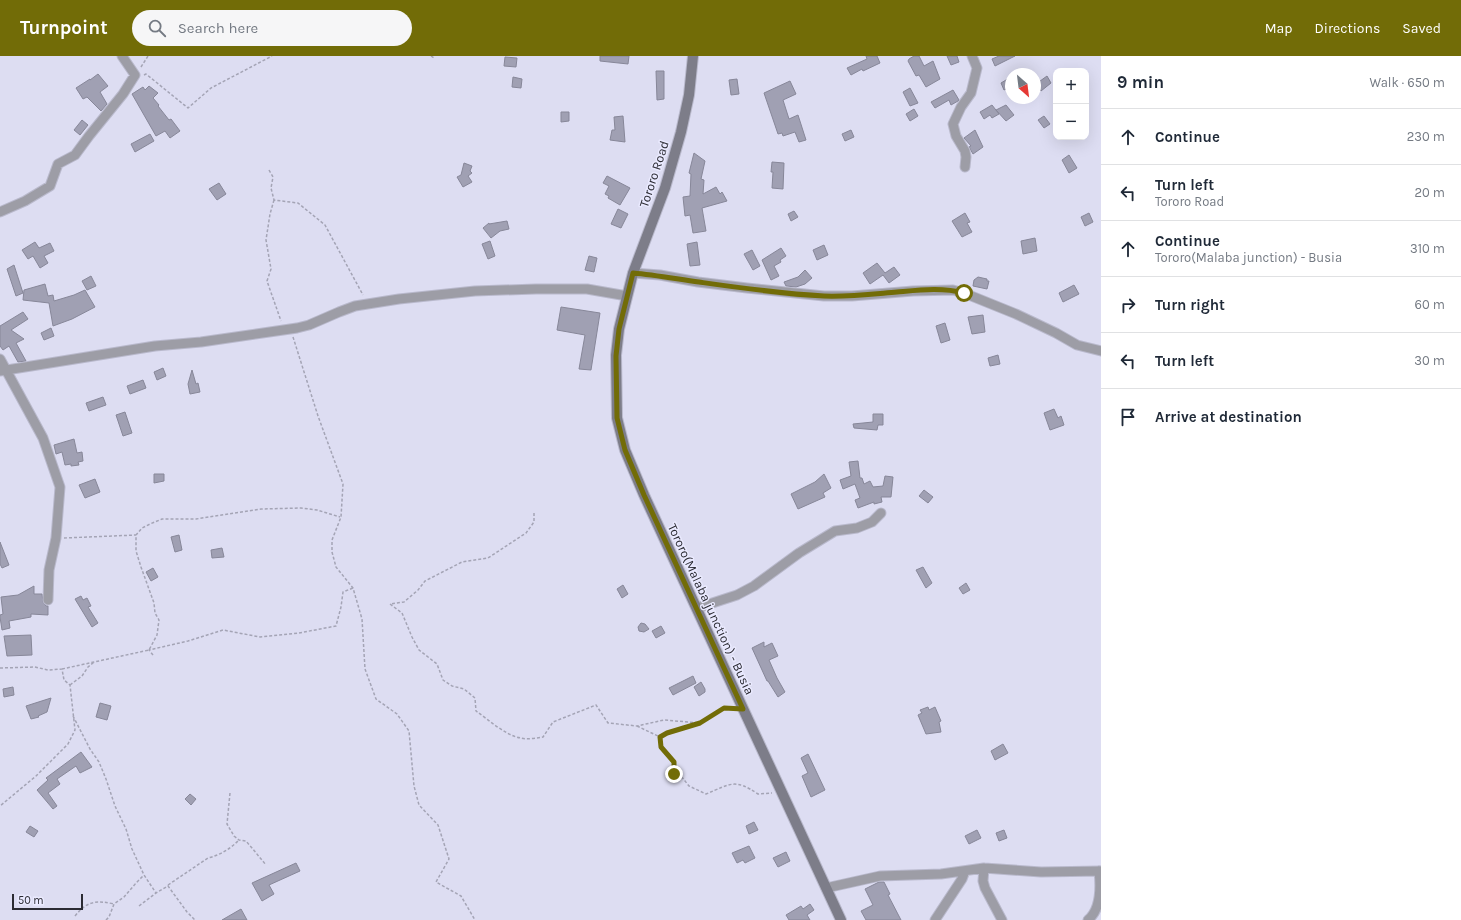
<!DOCTYPE html>
<meta charset="utf-8">
<style>
:root{--surface:#fff;--page:#f6f6f7;--text:#1f2937;--muted:#747a83;--line:#e0e1e3;--accent:#726c07}
body{margin:0;font-family:Karla,sans-serif;background:var(--page);color:var(--text)}
.controls{position:absolute;right:12px;top:12px;display:grid;overflow:hidden;border-radius:8px;box-shadow:0 4px 16px #0002}
.controls button{width:36px;height:36px;display:grid;place-items:center;padding:0;border:0;border-bottom:1px solid var(--line);background:var(--surface);color:var(--text);font:20px sans-serif}
.compass{position:absolute;left:1005px;top:12px;width:36px;height:36px;border-radius:50%;background:var(--surface);box-shadow:0 4px 16px #0002;rotate:152deg}
.scale{position:absolute;left:12px;bottom:10px;width:71px;box-sizing:border-box;padding-left:4px;border:2px solid #2b2b33;border-top:0;font-size:11px;line-height:14px;white-space:nowrap;color:#2b2b33;-webkit-text-stroke:3px #eaeaff;paint-order:stroke}
.stop{position:absolute;width:12px;height:12px;margin:-9px;border:3px solid #726c07;border-radius:50%;background:#fff}
.stop.end{background:#726c07;border-color:#fff;box-shadow:0 1px 4px #0008}
.list{margin:0;padding:0;list-style:none}
h2{display:flex;justify-content:space-between;align-items:center;height:52px;margin:0;padding:0 16px;font-size:17px}
h2 small{font-size:13px;font-weight:400;color:var(--muted)}
.list li{display:grid;grid-template-columns:26px 1fr auto;gap:12px;align-items:center;box-sizing:border-box;height:56px;padding:0 16px;border-top:1px solid var(--line)}
.list b{display:block;font-size:15px;white-space:nowrap}
.list p{margin:0;font-size:13px;white-space:nowrap;color:var(--muted)}
.list em{font-size:13px;font-style:normal;color:var(--muted)}
.icon{flex:none;width:22px;height:22px;fill:none;stroke:currentColor;stroke-width:2;stroke-linecap:round;stroke-linejoin:round}
.map{position:relative;flex:none;width:1101px;height:864px;overflow:hidden}
header{display:flex;align-items:center;gap:24px;box-sizing:border-box;height:56px;padding:0 20px;background:var(--accent);color:#fff}
header strong{font-size:19px}
nav{display:flex;gap:22px;margin-inline-start:auto;font-size:14px}
.search{width:280px;height:36px;background:var(--page);display:flex;align-items:center;gap:10px;box-sizing:border-box;padding:0 14px;border-radius:22px;color:var(--muted);font-size:15px}
main{display:flex}
aside{flex:1;background:var(--surface)}
.map>svg:first-child{display:block}
.building{fill:#a0a0b3;stroke:#878799}
.lines{fill:none;stroke-linecap:round;stroke-linejoin:round}
.street-casing{stroke:#b9b9cc;stroke-width:11}
.secondary-casing{stroke:#b9b9cc;stroke-width:12}
.path{stroke:#a4a4b5;stroke-width:1.5;stroke-dasharray:3 2;stroke-linecap:butt}
.street{stroke:#9d9da6;stroke-width:9}
.secondary{stroke:#7d7d89;stroke-width:10}
.route{stroke:#726c07;stroke-width:5}
.labels{text-anchor:middle;dominant-baseline:central;stroke-width:3;stroke-linejoin:round;paint-order:stroke}
.street-label{font-size:13px;fill:#2b2b33;stroke:#eaeaff}
</style>
<header>
<strong>Turnpoint</strong>
<div class="search"><svg class="icon" aria-label="search" viewBox="0 0 24 24"><circle cx="10" cy="10" r="6"/><path d="M15 15l6 6"/></svg>Search here</div>
<nav><a>Map</a><a>Directions</a><a>Saved</a></nav>
</header>
<main>
<div class="map">
<svg width="1101" height="864" viewBox="0 0 1101 864">
<rect width="100%" height="100%" fill="#ddddf2"/>
<path class="building" d="M600 0H629L628 8 600 5Z
M866 0H877L880 7 863 15 862 13 851 19 847 12 867 3Z
M914 0H919L924 10 933 5 940 23 926 31 919 19 916 20 908 5 909 3Z
M947 0H957L959 6 951 9Z
M999 0H1015L995 10 992 3Z
M505 1 517 2 516 11 504 10Z
M656 15H664V43L657 44Z
M98 18 108 30 100 36 107 48 101 55 87 41 83 43 76 32 90 23V24Z
M1047 20 1051 27 1041 35 1036 28Z
M513 21 522 23 521 32 512 31Z
M1011 21V31L1004 34 1001 27Z
M737 23 739 38 731 39 729 24Z
M790 25 796 38 783 44 789 63 798 59 806 84 799 86 795 76 783 80 782 77 778 78 764 37Z
M149 30 158 37 153 42 159 49 158 50 169 64 171 63 180 75 170 82 165 75 156 80 132 38 143 31 145 34Z
M910 32 918 47 910 50 903 36Z
M953 34 959 44 958 45 951 49 949 44 935 52 931 46Z
M992 49 999 58 992 62 990 59 984 63 980 56Z
M1006 49 1014 59 1006 65 996 54Z
M914 53 918 60 910 65 906 58Z
M561 56H569V65L561 66Z
M623 60 625 86 610 84 612 74H615L614 61Z
M1044 60 1050 68 1044 72 1038 64Z
M82 64 88 69 80 79 74 74Z
M851 74 854 81 845 85 842 78Z
M975 74 983 91 973 98 969 91 971 90 964 82Z
M150 78 154 85 135 96 131 88Z
M694 97 705 105 701 123 704 124 703 138 716 131 720 138 722 136 727 145 702 152 706 175 693 177 690 159 685 160 683 141 690 140 691 118 689 117Z
M1069 99 1077 112 1069 117 1062 104Z
M772 106 784 107 783 133 772 132 773 116H771Z
M464 107 472 110 470 115 472 117 468 120 472 126 463 131 457 121 461 119Z
M607 120 630 132 620 149 608 142 609 140 605 138 609 130 603 127Z
M219 127 226 138 217 144 209 133Z
M618 153 628 158 621 172 611 168Z
M794 155 798 161 791 165 788 158Z
M965 157 970 166 967 167 972 176 962 181 952 165Z
M1089 157 1093 166 1085 170 1081 161Z
M507 165 509 173 500 175 491 182 483 172 489 167V168Z
M1035 182 1037 195 1023 198 1021 185Z
M490 185 495 200 488 203 482 188Z
M35 186 39 192 50 187 54 195 44 200 48 207 40 212 33 200 28 203 22 194Z
M697 186 700 209 690 210 687 188Z
M824 189 828 199 817 204 813 194Z
M781 192 786 200 780 204 781 206 774 210 779 220 771 224 762 204Z
M752 194 760 210 753 214 744 198Z
M589 200 597 202 594 216 585 214Z
M877 207 885 217 894 211 900 219 889 227 883 219 870 228 863 217Z
M14 209 23 237 16 240 7 213Z
M805 214 812 222 805 228 796 231 786 230 784 226 798 221Z
M91 220 96 230 87 234 82 225Z
M978 221 987 223V225H989L987 233 973 230 974 224Z
M45 228 48 240 53 239 54 245 74 239 85 234 95 251 72 263 53 270 49 247 23 244 24 234Z
M1074 229 1079 238 1063 246 1059 237Z
M561 251 600 257 591 314 579 313 585 279 557 274Z
M23 256 28 263 11 274 24 283 16 287 26 305 18 306 9 290 3 294 0 290V270Z
M983 259 985 276 972 278 968 261Z
M945 267 950 284 941 287 936 270Z
M51 272 54 280 44 284 41 277Z
M998 299 1000 308 990 310 988 302Z
M163 312 166 320 157 324 154 316Z
M192 314 196 328 198 327 200 336 190 338 188 328Z
M143 324 146 332 130 338 127 330Z
M103 341 106 349 89 355 86 347Z
M1054 353 1058 362 1061 360 1064 369 1050 374 1044 357Z
M125 356 132 377 123 380 116 359Z
M873 358H883V369H878L877 374 854 372 853 368 873 366Z
M74 383 77 397 82 396 83 405 78 406 79 409 71 410V408L65 409 62 396 56 398 54 389Z
M858 405 860 422H862L864 428 870 425 873 431 883 430 885 420 893 421 891 441H881L882 446 874 448V446L858 452 855 444 860 442 855 428 843 433 840 424 851 420 849 406Z
M154 418H164V425L154 427Z
M824 418 831 432 823 437 825 441 798 453 791 438 815 426Z
M95 423 100 436 85 442 79 429Z
M924 434 933 441 928 447 919 440Z
M179 479 182 494 175 496 171 481Z
M0 486 9 509 2 512 0 508Z
M222 492 224 501 212 502 211 494Z
M923 511 932 527 926 532 916 514Z
M153 512 158 521 151 525 146 516Z
M966 527 970 534 963 538 959 532Z
M623 529 628 538 622 542 617 533Z
M34 530V538H42L43 546 46 550H48V559L31 558V561L9 565 10 572 2 574 0 561V559L3 558 1 541 18 539Z
M81 540 83 544 87 542 91 550 88 551 98 567 92 571 75 543Z
M641 567 645 568 649 573 644 576 639 575 638 571Z
M661 570 665 577 656 582 652 575Z
M31 579 32 599 7 600 4 580Z
M764 586V591L772 587 778 600 769 604 777 622 785 636 778 641 768 625H767L752 592Z
M693 620 696 627 673 639 669 632Z
M701 626 705 633V636L699 640 694 631Z
M13 631 14 639 4 641 3 633Z
M51 642 47 656 38 660 39 661 31 663 26 650Z
M100 647 111 650 107 664 96 661Z
M928 651 929 654 935 651 941 665 939 666 941 676 926 678 918 659 922 657 920 654Z
M1003 688 1008 697 995 704 991 695Z
M81 696 92 711 80 717 76 710 57 723 60 728 48 737 57 750 53 753 37 734 48 724 46 722Z
M808 698 825 734 811 741 802 720 808 717 801 702Z
M190 738 196 743 191 749 185 743Z
M754 766 758 774 749 778 746 770Z
M30 770 38 775 34 781 26 776Z
M977 774 981 782 969 788 965 780Z
M1004 774 1007 782 999 785 996 777Z
M749 790 755 802 745 807 743 804 737 807 732 797Z
M786 796 790 805 778 811 773 802Z
M296 807 300 815 269 829 274 838 262 845 252 827Z
M879 826H884L890 838 888 839 901 864H866L861 855 873 849 865 833Z
M810 848 814 854 807 859 810 864H789L786 859 801 850 803 853Z
M241 853 247 864H222Z"/>
<g class="lines">
<g class="street-casing">
<path id="street" d="M965 111 966 101 965 95 956 80 953 68 961 51 971 37 977 12 972 0
M0 156 25 145 50 130 58 108 75 99 89 80 123 38 135 19 122 0
M633 217 660 219 698 226 747 232 824 240H852L913 235 953 234 964 237 1016 258 1056 277 1077 289 1101 295
M0 303 43 382 60 431 56 482 49 514 48 544
M0 315 155 290 201 286 297 272 309 269 339 256 355 250 399 243 475 235 536 233H587L627 240
M697 552 737 539 754 530 799 497 835 475 857 472 872 466 881 457
M984 812 983 825 985 832 1002 864
M826 832 880 820 941 818 984 812 1041 816 1101 815
M935 864 962 823 965 815
M1088 864C1101 853 1101 833 1099 815"/>
</g>
<g class="secondary-casing">
<path id="secondary" d="M693 0 689 39 681 76 665 132 633 217 619 273 616 299 617 362 625 394 644 439 841 864"/>
</g>
<path class="path" d="M431 0 434 2
M141 11 148 0
M144 19 146 18 188 52 211 32 272 0
M269 114 273 121 271 132 274 144 298 147 325 169 363 239
M274 144 270 158 266 184 271 213 267 225 281 265
M293 281 318 360 343 428 341 461 332 484V496L336 511 353 532 362 563 365 613 376 643 397 658 409 675 414 730 419 749 438 769 449 803 436 826 461 840 475 864
M534 457V466L526 477 488 502 462 506 425 525 418 534 404 546 390 548 402 557 412 581 419 594 437 608 443 624 452 630 464 633 475 642 476 655C489 664 506 680 521 682 527 684 536 682 543 681L553 666 596 649 608 667 637 670 664 664 700 667 725 652H733
M64 482 136 479
M153 599 149 594 188 585 223 574 260 581 299 577 336 570 341 551 343 536 353 532
M0 612 35 611 48 614 62 613 64 624 70 629 75 674 68 688 36 720 0 750
M62 613 149 594 157 579 159 564 155 557 154 547 141 511 136 495V479L142 472 150 468 162 463H196L261 453 301 452 317 454 340 461
M70 629 82 620 88 611 94 606
M73 660 90 693 99 706 106 723 115 750 126 773 132 793 144 819 156 837 168 830 187 856 195 864
M637 670 660 681 667 677 698 667
M660 681 661 691 674 706V718L681 720 689 730 706 738C731 728 734 722 758 738L772 737
M230 737 227 768 234 780 239 784 246 785 252 792 266 809
M168 829 208 802C220 799 230 793 239 784
M139 850 156 837
M75 860C87 845 96 844 114 848
M106 864 109 861 114 848 124 841 136 827 144 819"/>
<use href="#street" class="street"/>
<use href="#secondary" class="secondary"/>
</g>
<g class="lines">
<path class="route" d="M674 718V706L661 691 660 681 667 677 700 667 724 652 743 653 644 439 625 394 617 362 616 300 619 273 633 217C655 219 677 223 699 226 741 232 782 238 824 240 848 241 873 238 897 236 919 234 942 231 964 237"/>
</g>
<g class="labels">
<g class="street-label">
<text transform="translate(654 118) rotate(-72)">Tororo Road</text>
<text transform="translate(711 553) rotate(65)">Tororo(Malaba junction) - Busia</text>
</g>
</g>
</svg>
<div class="controls">
<button>+</button>
<button>−</button>
</div>
<svg class="compass" viewBox="-18 -18 36 36"><path d="M0-13l5 13h-10z" fill="#e53935"/><path d="M0 13l5-13h-10z" fill="#747a83"/></svg>
<div class="scale">50 m</div>
<div class="stop" style="left:964px;top:237px"></div>
<div class="stop end" style="left:674px;top:718px"></div>
</div>
<aside>
<h2>9 min<small>Walk · 650 m</small></h2>
<ul class="list">
<li><svg class="icon" aria-label="ahead" viewBox="0 0 24 24"><path d="M12 20V5M6 11l6-6 6 6"/></svg><div><b>Continue</b></div><em>230 m</em></li>
<li><svg class="icon" aria-label="left" viewBox="0 0 24 24"><path d="M17 20v-9H6M10 6l-5 5 5 5"/></svg><div><b>Turn left</b><p>Tororo Road</p></div><em>20 m</em></li>
<li><svg class="icon" aria-label="ahead" viewBox="0 0 24 24"><path d="M12 20V5M6 11l6-6 6 6"/></svg><div><b>Continue</b><p>Tororo(Malaba junction) - Busia</p></div><em>310 m</em></li>
<li><svg class="icon" aria-label="right" viewBox="0 0 24 24"><path d="M7 20v-9h11M14 6l5 5-5 5"/></svg><div><b>Turn right</b></div><em>60 m</em></li>
<li><svg class="icon" aria-label="left" viewBox="0 0 24 24"><path d="M17 20v-9H6M10 6l-5 5 5 5"/></svg><div><b>Turn left</b></div><em>30 m</em></li>
<li><svg class="icon" aria-label="arrive" viewBox="0 0 24 24"><path d="M6 21V4h12l-3 4 3 4H6"/></svg><div><b>Arrive at destination</b></div></li>
</ul>
</aside>
</main>
